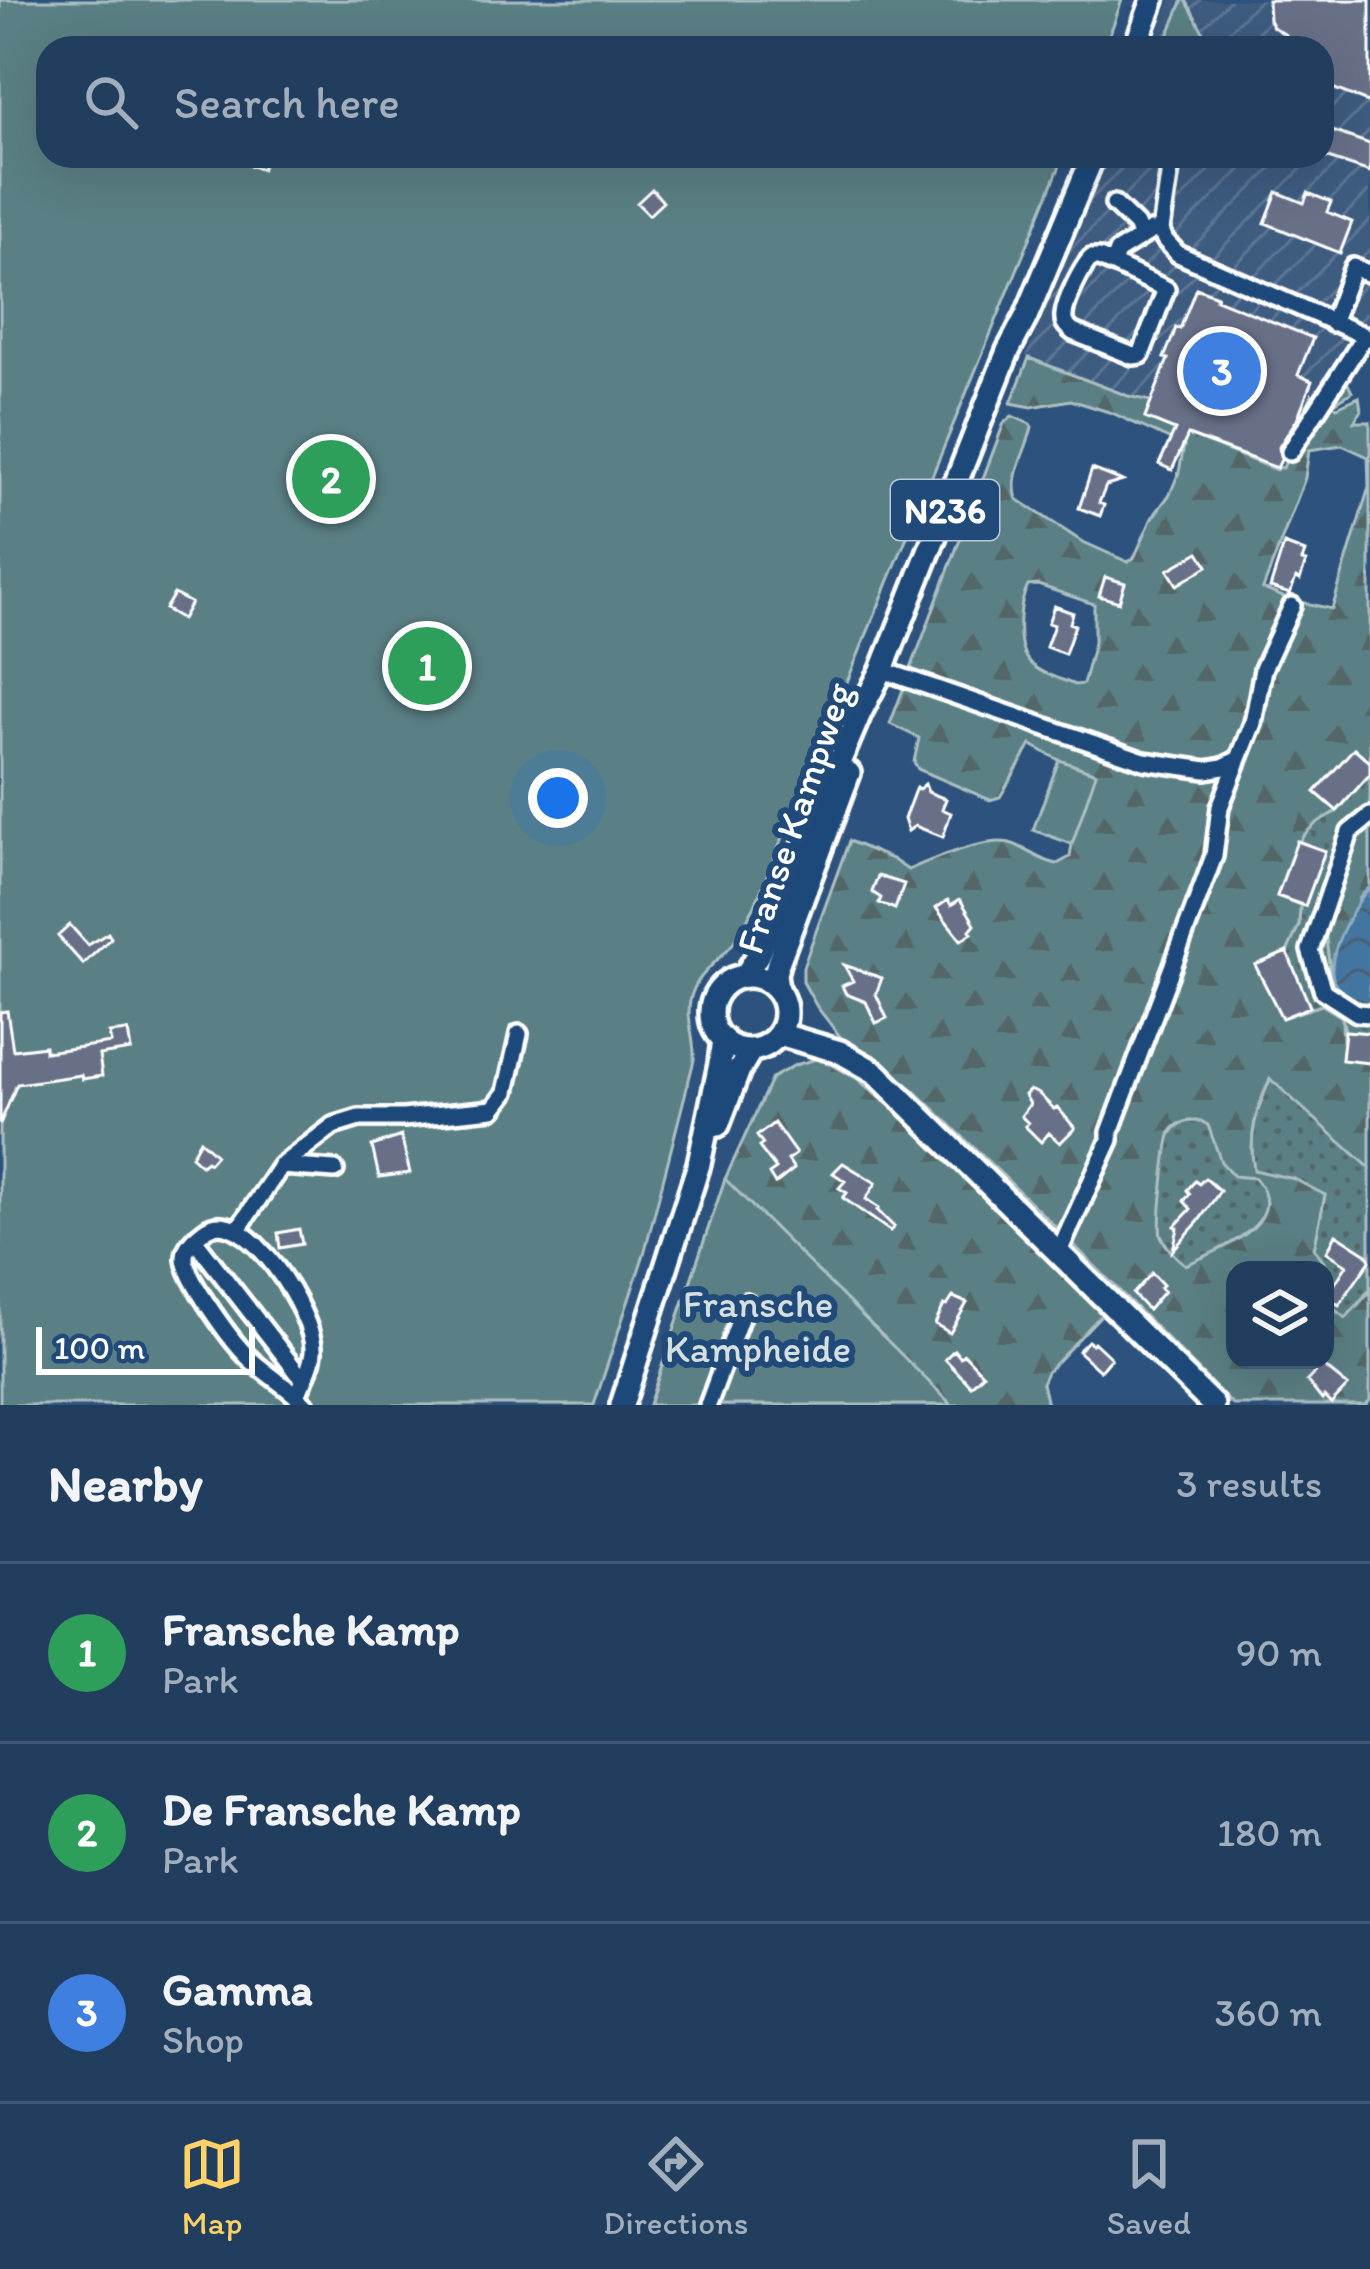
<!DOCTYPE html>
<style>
:root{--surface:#223e5e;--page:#2e4967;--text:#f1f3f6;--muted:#a2aebc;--line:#3f5773;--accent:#ffd166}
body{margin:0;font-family:Itim,sans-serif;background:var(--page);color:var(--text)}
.controls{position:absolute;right:36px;bottom:36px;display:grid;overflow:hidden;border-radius:24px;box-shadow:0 12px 48px #0002}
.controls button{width:108px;height:108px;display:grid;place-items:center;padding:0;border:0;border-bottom:3px solid var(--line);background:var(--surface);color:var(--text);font:60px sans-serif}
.scale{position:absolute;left:36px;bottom:30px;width:219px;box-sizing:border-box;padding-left:12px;border:6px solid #fff;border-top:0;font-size:33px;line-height:42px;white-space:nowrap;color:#fff;-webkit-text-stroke:9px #1f4a7a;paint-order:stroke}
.you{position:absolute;left:558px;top:798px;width:42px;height:42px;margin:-30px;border:9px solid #fff;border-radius:50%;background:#1a73e8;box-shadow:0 0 0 18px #1a73e833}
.badge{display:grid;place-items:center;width:78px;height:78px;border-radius:50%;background:var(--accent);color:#fff;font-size:39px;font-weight:700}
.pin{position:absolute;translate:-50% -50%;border:6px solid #fff;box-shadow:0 3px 12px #0006}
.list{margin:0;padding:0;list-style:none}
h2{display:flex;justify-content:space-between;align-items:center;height:156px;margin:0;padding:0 48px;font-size:51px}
h2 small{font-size:39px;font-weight:400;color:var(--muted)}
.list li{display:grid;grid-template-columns:78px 1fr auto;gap:36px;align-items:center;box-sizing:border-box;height:180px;padding:0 48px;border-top:3px solid var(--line)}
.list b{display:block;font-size:45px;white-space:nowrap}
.list p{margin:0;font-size:39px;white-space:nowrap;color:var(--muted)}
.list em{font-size:39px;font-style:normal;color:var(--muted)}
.icon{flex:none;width:66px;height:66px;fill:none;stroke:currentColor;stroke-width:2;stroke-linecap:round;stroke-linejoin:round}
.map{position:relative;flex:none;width:1370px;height:1405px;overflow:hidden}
.search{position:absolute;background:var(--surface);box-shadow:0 12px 48px #0002;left:36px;right:36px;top:36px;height:132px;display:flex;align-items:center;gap:30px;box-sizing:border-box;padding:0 42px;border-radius:36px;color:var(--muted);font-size:45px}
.sheet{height:696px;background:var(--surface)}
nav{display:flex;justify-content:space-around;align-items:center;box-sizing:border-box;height:168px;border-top:3px solid var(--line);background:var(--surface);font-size:33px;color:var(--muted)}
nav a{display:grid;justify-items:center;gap:6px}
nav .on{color:var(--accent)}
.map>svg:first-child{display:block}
.industrial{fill:url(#industrial-furrows)}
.grass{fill:url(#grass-dots);stroke:#acbfc2;stroke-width:3}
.forest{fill:url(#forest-firs);stroke:#acbfc2;stroke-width:3;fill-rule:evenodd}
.green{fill:#5a7f84;stroke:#acbfc2;stroke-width:3}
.water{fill:url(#water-waves);stroke:#8eacc5;stroke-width:3}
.building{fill:#677088;stroke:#fff;stroke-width:3}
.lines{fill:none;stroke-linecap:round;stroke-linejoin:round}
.minor-casing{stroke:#fff;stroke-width:24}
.major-casing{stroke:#fff;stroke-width:30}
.minor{stroke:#1f4a7a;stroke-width:15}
.major{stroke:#1f4a7a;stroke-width:21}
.labels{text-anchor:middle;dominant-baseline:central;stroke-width:12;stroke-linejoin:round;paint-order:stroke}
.shield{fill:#1f4a7a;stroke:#bcc9d7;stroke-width:3}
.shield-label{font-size:36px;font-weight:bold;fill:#fff}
.street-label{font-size:39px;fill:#fff;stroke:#1f4a7a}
.park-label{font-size:39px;fill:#d6dfe0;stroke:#1f4a7a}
</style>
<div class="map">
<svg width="1370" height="1405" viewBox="0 0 1370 1405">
<defs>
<pattern id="industrial-furrows" width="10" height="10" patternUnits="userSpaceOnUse" patternTransform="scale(3)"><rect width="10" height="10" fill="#3e5b80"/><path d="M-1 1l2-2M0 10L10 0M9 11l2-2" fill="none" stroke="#5b7493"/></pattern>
<pattern id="grass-dots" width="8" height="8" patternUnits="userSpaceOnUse" patternTransform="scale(3)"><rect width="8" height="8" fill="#5a7f84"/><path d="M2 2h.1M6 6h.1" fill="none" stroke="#536668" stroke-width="1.8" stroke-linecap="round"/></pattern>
<pattern id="forest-firs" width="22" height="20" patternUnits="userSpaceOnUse" patternTransform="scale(3)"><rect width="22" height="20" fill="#5a7f84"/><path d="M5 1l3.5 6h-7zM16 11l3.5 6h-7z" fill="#536668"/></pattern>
<pattern id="water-waves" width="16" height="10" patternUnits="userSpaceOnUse" patternTransform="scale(3)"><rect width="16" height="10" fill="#43749f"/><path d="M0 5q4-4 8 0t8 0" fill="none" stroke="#485e71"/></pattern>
</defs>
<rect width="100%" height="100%" fill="#2d527d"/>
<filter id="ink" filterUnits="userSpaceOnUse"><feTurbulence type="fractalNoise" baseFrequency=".00833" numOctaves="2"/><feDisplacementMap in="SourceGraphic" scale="24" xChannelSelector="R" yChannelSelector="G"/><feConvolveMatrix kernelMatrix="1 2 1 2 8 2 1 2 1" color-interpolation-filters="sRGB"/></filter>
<g filter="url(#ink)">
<path class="industrial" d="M1171 0H1370V341H1364L1281 465 1026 356 1107 156H1322V48H1152Z"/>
<path class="grass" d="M1370 774V830H1364L1324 923 1330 969 1347 999 1370 1008V1033L1345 1031 1342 1017 1310 1007 1287 952 1299 925 1300 905 1305 906 1325 851 1297 841 1317 821 1338 811Z
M1271 1078 1370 1168V1289L1346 1318 1325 1303C1335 1281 1330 1266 1314 1249L1325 1195 1254 1171C1248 1137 1256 1109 1271 1078Z
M1189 1121H1201L1208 1125 1236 1174C1249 1175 1262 1178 1266 1192 1276 1230 1211 1253 1186 1266 1176 1258 1165 1246 1161 1234 1157 1223 1165 1157 1167 1142 1172 1130 1176 1125 1189 1121Z"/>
<path class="forest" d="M1183 0H1186L1209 43 1207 48H1173L1168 36Z
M1029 358 1128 396 1151 401 1145 418 1276 470 1278 467 1283 468 1312 394 1320 399 1345 378 1352 392 1333 404 1337 407 1359 397 1361 410 1354 422H1370V762L1354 748 1316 792 1337 811C1294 832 1293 853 1277 896L1300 905 1299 925 1287 952 1256 966 1282 1018 1322 1005 1342 1017 1343 1041 1347 1042 1346 1049H1343L1342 1059 1370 1063V1168L1270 1079C1256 1109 1248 1137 1254 1170L1294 1179 1325 1195 1314 1249C1331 1267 1336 1279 1325 1302V1270H1235V1360H1325V1303L1346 1318 1370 1291V1400L1365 1405H1233L1059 1230 912 1088 845 1043 817 1007 803 982V967L849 841 892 859 908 870C930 860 990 835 1013 844 1030 850 1036 860 1057 864L1070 857 1072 844 1095 773 1059 760 1031 745 1000 797 990 800 918 769 914 762 919 738 890 724 1004 423 1012 416 1030 424 1032 427C1027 451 1009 475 1017 499L1081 541 1128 562 1134 558 1152 518 1170 494 1179 472 1184 446 1112 413 1071 400 1032 407 1011 403ZM1342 445 1368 457 1369 487 1332 609 1291 600 1263 589 1305 478 1309 450ZM1038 585 1094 604V643L1083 684 1075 685C1062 679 1040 674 1030 663 1015 648 1018 604 1028 586ZM1189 1121H1201L1208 1125 1221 1162 1234 1176 1255 1178C1294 1223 1218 1250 1186 1265 1176 1258 1166 1247 1161 1236 1158 1227 1166 1139 1172 1130 1178 1123 1180 1124 1189 1121Z
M1364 830H1370V887L1359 898 1356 1002 1370 1008 1347 999 1336 989 1330 969 1324 923 1356 841Z
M820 1058 859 1080 955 1161 1102 1314 1047 1372 1042 1383 1047 1405H649L725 1179 772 1078 795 1065Z"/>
<path class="green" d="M0 0H1122L1105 48H48V156H1064L755 905C747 919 740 935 730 947 711 967 689 981 689 1011 689 1027 695 1043 694 1060L644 1254 594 1405H0Z
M1059 760 1096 773 1072 844 1033 830Z
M725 1179 952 1405H649Z"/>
<path class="water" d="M1370 887V1006C1359 1003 1343 997 1336 986 1321 961 1353 906 1370 887Z"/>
<path class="building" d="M1268 0H1370V103L1322 84V48H1281L1286 35 1273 27 1269 20Z
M1332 131 1370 144V172L1322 156Z
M228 156H266L262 169 228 159Z
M652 189 663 202 649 215 637 203Z
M1277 192 1304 203 1308 193 1331 202 1327 212 1352 222 1340 253 1265 223Z
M1196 288 1217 296 1216 299 1313 338 1298 375 1312 381 1297 419 1279 447 1281 460 1277 468 1188 435 1172 470 1159 464 1175 430 1145 418 1168 359 1164 358 1173 336 1176 327 1180 329Z
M1092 469 1123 481 1106 486 1099 503 1104 505 1100 516 1079 508Z
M1284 544 1305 552 1302 561 1306 562 1300 580 1296 578 1290 594 1270 588Z
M1199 552 1208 566 1177 585 1168 570Z
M1105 577 1125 583 1119 602 1099 596Z
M174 594 191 603 182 619 165 609Z
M1054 606 1073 613 1070 623 1075 625 1065 654 1046 647 1054 625 1048 623Z
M1354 748 1370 762V774L1337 811 1315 792Z
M925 784 928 792 946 799 942 809 951 813 943 837 915 826 908 831 904 819 916 787 919 789Z
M1297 841 1325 851 1305 906 1277 896Z
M878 876 904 884 895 909 879 903 881 898 872 892Z
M960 899 975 924 970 930 972 933 961 940 936 908 948 900 951 905Z
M70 925 88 945 108 933 111 938 83 964 58 936Z
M1287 952 1310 1007 1282 1018 1255 965Z
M844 965 882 978 876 994 887 1018 876 1023 866 1002 846 994 842 986 853 981Z
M7 1011 13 1050 45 1046V1052L111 1043 109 1033 128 1031 131 1050 99 1055 102 1076 82 1079 81 1075 17 1084 0 1124V1012Z
M1345 1031 1370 1033V1063L1342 1060Z
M1030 1090 1039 1094 1054 1109 1057 1107 1075 1128 1060 1143 1049 1133 1041 1142 1025 1126 1028 1123 1021 1116 1030 1104 1025 1095Z
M774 1123 796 1154 788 1160 794 1169 775 1184 769 1174 776 1169 759 1147 763 1144 757 1136Z
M401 1136 410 1173 379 1177 372 1146Z
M200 1140 216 1155 209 1163 206 1161 201 1165 191 1156Z
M843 1163 876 1183 866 1199 879 1208 877 1210 894 1227 890 1231 843 1198 847 1193 839 1188 845 1181 833 1173Z
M1205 1178 1220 1191 1198 1222 1173 1250 1178 1228 1175 1226 1191 1209 1184 1201 1190 1194 1187 1190 1195 1181 1199 1184Z
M299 1229 302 1244 280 1248 278 1233Z
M1336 1234 1367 1254 1370 1261 1339 1305 1336 1303 1331 1305 1327 1296 1347 1265 1327 1252Z
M1152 1273 1163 1285 1160 1288 1164 1291 1148 1310 1133 1294Z
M953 1297 967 1303 950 1333 935 1324 944 1305 947 1306Z
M1088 1341 1092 1344 1094 1342 1111 1358 1100 1371 1078 1351Z
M954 1350 960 1357 964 1354 983 1374 971 1386 945 1359Z
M1322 1365 1348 1386 1331 1404 1324 1397 1322 1400 1307 1381Z"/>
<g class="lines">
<g class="minor-casing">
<path id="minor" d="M1172 156 1161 230 1165 240 1178 254 1370 338
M1114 204 1136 225 1141 237
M1113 264 1166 289 1141 355 1133 356 1073 332C1067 326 1063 325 1064 315 1065 301 1082 267 1091 258H1099L1113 264 1117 252 1151 231 1161 230
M1332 323 1353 267 1370 274
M1290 452 1364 337
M882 670 1144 761 1206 770 1223 767 1237 760
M1370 816 1350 832 1310 950 1323 991 1357 1013 1370 1014
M281 1166 333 1126 359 1118H403L493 1109 506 1092 519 1034
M238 1229 281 1166 335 1170
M194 1239 304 1381
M1058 1254 1110 1140V1132L1214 856 1220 807 1253 723 1263 669 1292 606
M297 1395C303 1382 312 1366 313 1352 316 1316 244 1200 205 1230 196 1237 184 1246 185 1259 186 1279 233 1343 249 1358 267 1375 289 1387 306 1405
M708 1405 746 1302"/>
</g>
<g class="major-casing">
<path id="major" d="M1135 48 1153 0
M745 976 758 955 860 713 882 670 1008 351 1026 317 1093 156
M711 1013a37 37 0 1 1 74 0a37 37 0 1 1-74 0Z
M777 989 775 974 778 963 849 773
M779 1034 840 1052 875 1072 1213 1405
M718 1125 739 1070 751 1050
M622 1405 699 1164 720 1064 723 1039"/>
</g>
<use href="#minor" class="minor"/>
<use href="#major" class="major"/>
</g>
</g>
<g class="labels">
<rect class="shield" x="891" y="480" width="108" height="60" rx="9"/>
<g class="shield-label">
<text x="945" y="510">N236</text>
</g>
<g class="street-label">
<text transform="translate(794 818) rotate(-71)">Franse Kampweg</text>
</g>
<g class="park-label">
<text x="758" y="1303">Fransche<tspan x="758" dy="45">Kampheide</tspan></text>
</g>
</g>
</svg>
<div class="controls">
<button><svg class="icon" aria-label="layers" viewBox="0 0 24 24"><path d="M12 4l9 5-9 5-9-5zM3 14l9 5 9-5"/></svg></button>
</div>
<div class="scale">100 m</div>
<div class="you"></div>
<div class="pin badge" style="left:427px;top:666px;background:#2e9e5b">1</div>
<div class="pin badge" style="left:331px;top:479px;background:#2e9e5b">2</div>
<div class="pin badge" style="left:1222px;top:371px;background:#3f7fe0">3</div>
<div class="search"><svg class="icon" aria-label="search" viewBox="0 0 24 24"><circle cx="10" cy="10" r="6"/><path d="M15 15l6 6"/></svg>Search here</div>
</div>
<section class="sheet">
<h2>Nearby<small>3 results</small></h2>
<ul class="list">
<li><span class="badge" style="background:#2e9e5b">1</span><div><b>Fransche Kamp</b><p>Park</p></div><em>90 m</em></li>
<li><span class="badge" style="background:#2e9e5b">2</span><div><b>De Fransche Kamp</b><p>Park</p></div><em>180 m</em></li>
<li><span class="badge" style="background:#3f7fe0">3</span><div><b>Gamma</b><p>Shop</p></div><em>360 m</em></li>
</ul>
</section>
<nav>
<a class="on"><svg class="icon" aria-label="map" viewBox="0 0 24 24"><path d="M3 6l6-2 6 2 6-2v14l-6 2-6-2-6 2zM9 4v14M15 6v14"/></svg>Map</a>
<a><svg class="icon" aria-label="directions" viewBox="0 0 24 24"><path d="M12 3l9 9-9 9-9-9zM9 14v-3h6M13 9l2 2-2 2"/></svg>Directions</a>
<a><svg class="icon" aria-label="saved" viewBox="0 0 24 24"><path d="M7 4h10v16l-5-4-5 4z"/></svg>Saved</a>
</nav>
